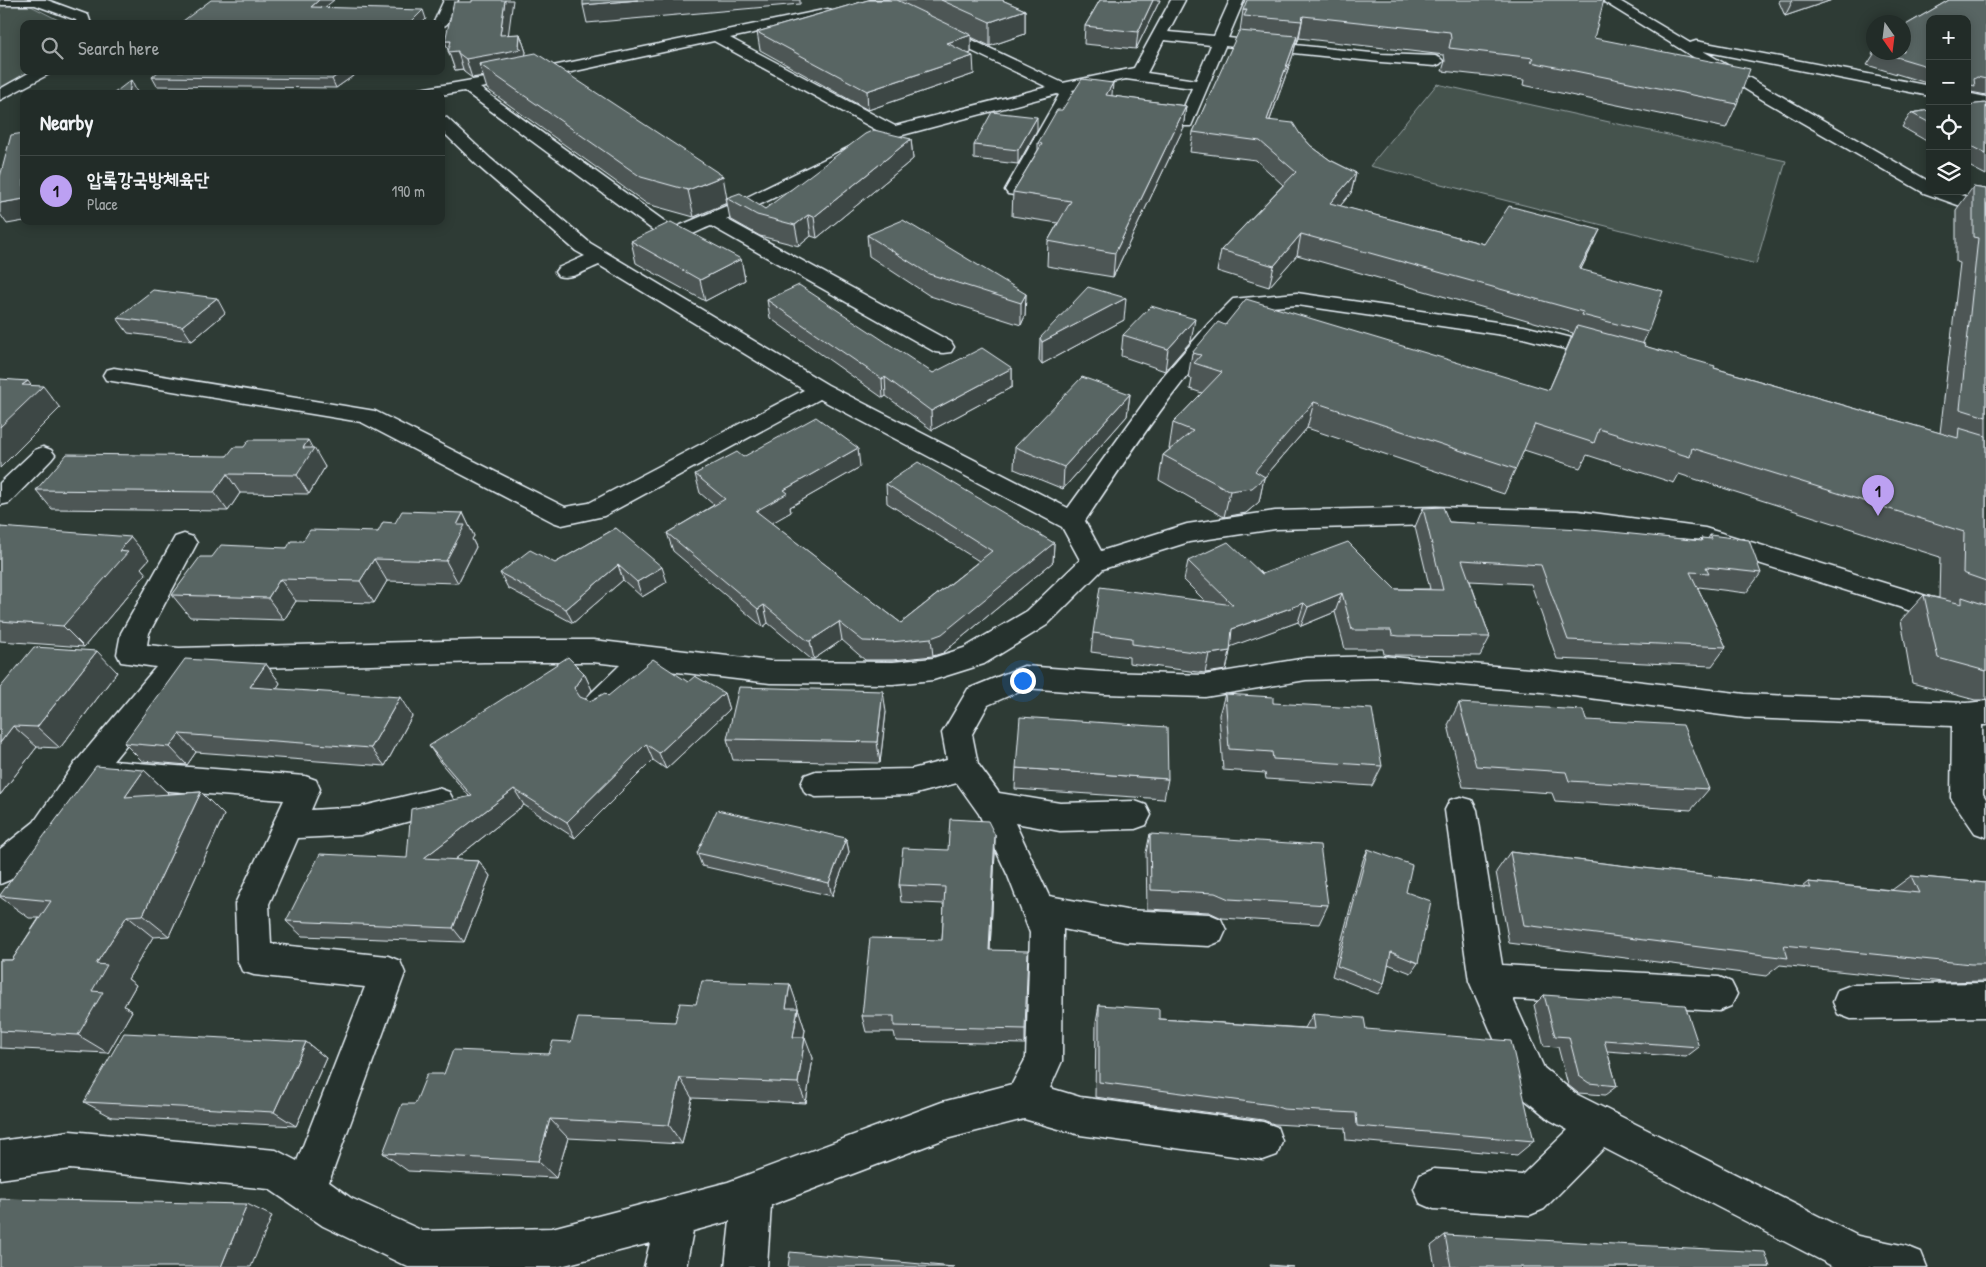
<!DOCTYPE html>
<meta charset="utf-8">
<style>
:root{--surface:#222c28;--page:#2a3430;--text:#f1f3f6;--muted:#a2a7a8;--line:#3f4845;--accent:#bca0f2}
body{margin:0;font-family:"Patrick Hand","Poor Story",sans-serif;background:var(--page);color:var(--text)}
.controls{position:absolute;right:15px;top:15px;display:grid;overflow:hidden;border-radius:10px;box-shadow:0 2px 12px #0003}
.controls button{width:45px;height:45px;display:grid;place-items:center;padding:0;border:0;border-bottom:1px solid var(--line);background:var(--surface);color:var(--text);font:25px sans-serif}
.compass{position:absolute;left:1866px;top:15px;width:45px;height:45px;border-radius:50%;background:var(--surface);box-shadow:0 2px 12px #0003;rotate:166deg}
.you{position:absolute;left:1022px;top:680px;width:18px;height:18px;margin:-12px;border:4px solid #fff;border-radius:50%;background:#1a73e8;box-shadow:0 0 0 8px #1a73e833}
.badge{display:grid;place-items:center;width:32px;height:32px;border-radius:50%;background:var(--accent);color:#111;font-size:16px;font-weight:700}
.pin{position:absolute;translate:-50% -41px;filter:drop-shadow(0 1px 2px #0008)}
.pin::after{content:'';position:absolute;top:26px;width:18px;height:15px;background:inherit;clip-path:polygon(0 0,100% 0,50% 100%)}
.list{margin:0;padding:0;list-style:none}
h2{display:flex;justify-content:space-between;align-items:center;height:65px;margin:0;padding:0 20px;font-size:21px}
h2 small{font-size:16px;font-weight:400;color:var(--muted)}
.list li{display:grid;grid-template-columns:32px 1fr auto;gap:15px;align-items:center;box-sizing:border-box;height:70px;padding:0 20px;border-top:1px solid var(--line)}
.list b{display:block;font-size:19px;white-space:nowrap}
.list p{margin:0;font-size:16px;white-space:nowrap;color:var(--muted)}
.list em{font-size:16px;font-style:normal;color:var(--muted)}
.icon{flex:none;width:28px;height:28px;fill:none;stroke:currentColor;stroke-width:2;stroke-linecap:round;stroke-linejoin:round}
.map{position:relative;flex:none;width:1986px;height:1267px;overflow:hidden}
.search{position:absolute;background:var(--surface);box-shadow:0 2px 12px #0003;left:20px;top:20px;width:425px;height:55px;display:flex;align-items:center;gap:12px;box-sizing:border-box;padding:0 18px;border-radius:10px;color:var(--muted);font-size:19px}
.panel{position:absolute;background:var(--surface);box-shadow:0 2px 12px #0003;left:20px;top:90px;width:425px;height:135px;border-radius:10px}
.map>svg:first-child{display:block}
.green{fill:#45524e;stroke:#96a2a3}
.lines{fill:none;stroke-linecap:round;stroke-linejoin:round}
.minor-casing{stroke:#e8f1f8;stroke-width:3}
.minor{fill:#26332d;fill-rule:evenodd}
.wall{fill:#4d5755;stroke:#e8f1f8}
.shaded-wall{fill:#3e4745;stroke:#e8f1f8}
.building{fill:#596563;stroke:#e8f1f8}
</style>
<div class="map">
<svg width="1986" height="1267" viewBox="0 0 1986 1267">
<rect width="100%" height="100%" fill="#2e3b35"/>
<filter id="ink" filterUnits="userSpaceOnUse"><feTurbulence type="fractalNoise" baseFrequency=".02" numOctaves="2"/><feDisplacementMap in="SourceGraphic" scale="10" xChannelSelector="R" yChannelSelector="G"/><feConvolveMatrix kernelMatrix="1 2 1 2 8 2 1 2 1" color-interpolation-filters="sRGB"/></filter>
<g filter="url(#ink)">
<path class="green" d="M0 5H29L66 24H24V71H32L0 89Z
M1437 84 1786 161 1756 264 1370 166Z"/>
<g class="lines">
<g class="minor-casing">
<path id="minor" d="M0 0H47L88 15 91 24H77L76 20 35 5H0Z
M444 0H458L447 24 441 28V24H433Z
M870 0H888L1063 83 1134 68 1171 0H1185L1168 32 1214 36 1230 0H1244L1228 38 1381 54 1435 56 1440 58 1443 61 1440 64 1435 66 1381 62 1225 46 1191 126H1179L1177 123 1192 88 1126 79 1072 90 1075 95 1020 194 1014 195 1008 194 1005 190 1059 95 1057 94 899 136 755 207 726 219 951 342 954 347 951 352 943 353 935 352 711 226C697 231 680 243 665 239L464 91 441 95 412 94 414 91 420 89 548 67 828 9 835 13 833 16 730 38 895 126 1047 87 872 3ZM1164 40 1211 45 1196 80 1147 73ZM714 41 880 132 743 199 674 228 480 88 548 77Z
M1601 0H1618L1690 43 1696 41 1930 86V96L1703 51 1930 182V191H1951L1986 204V215L1924 193 1763 100Z
M32 71H51L49 74 0 100V89Z
M1967 93 1986 97V107L1967 103Z
M441 116 447 118 491 159 590 243 828 385 1068 508 1164 375 1209 323 1233 299 1297 293 1524 326 1612 348 1615 353 1612 358 1604 359 1523 338 1297 305 1246 309C1183 373 1134 447 1085 521L1101 551 1187 524 1275 511 1436 507 1578 511 1705 528 1917 593 1986 616V637L1899 607 1704 546 1578 529 1436 525 1275 529 1189 542 1103 569 1047 625 984 664 933 680 893 684 770 683 652 669 608 712 598 716 588 712 583 704 588 696 620 665 593 662H484L187 670 113 761 305 776 316 780 320 789 311 810 360 807 438 788 449 792 454 801 449 810 360 835 298 838 269 904 271 944 388 956 400 961 405 973 329 1182 351 1198 423 1231 552 1228 728 1182 942 1102 1012 1084 1026 1058 1030 933 1008 876 979 814 957 783 912 795 816 797 805 793 801 784 805 775 816 771 912 769 947 760 942 733 968 689 1024 666 1105 672 1205 675 1306 658 1380 656 1542 670 1745 694 1967 703 1986 701V725H1982L1983 794 1986 799V837L1975 833 1951 798 1952 726 1745 718 1542 692 1380 678 1306 680 1205 697 1105 694 1026 688 988 705 972 734 978 764 999 793 1060 803 1135 801 1146 805 1151 815 1146 825 1135 829 1060 831 1015 823 1049 896 1126 910 1209 914 1221 919 1226 930 1221 941 1209 946 1126 942 1063 929 1062 1061 1050 1088 1080 1097 1263 1122 1277 1127 1282 1141 1277 1155 1263 1160 1080 1135 1024 1119 942 1140 771 1205 767 1267H725L730 1221 693 1231 686 1267H644L650 1243 557 1267H408L323 1226 269 1189 70 1169 0 1179V1141L70 1131 276 1150 297 1161 365 987 254 975 242 971 237 959 235 904 284 800 94 785 56 842 12 879 0 884V849L34 822 75 763 156 667 121 662 117 654 121 633 175 537 184 534 193 537 197 543 149 633 147 645 179 648 484 640H593L770 661 893 662 933 658 964 648 1027 611 1080 560 1062 527 820 399 604 516 562 525 553 522 361 422 106 380 103 375 106 370 114 368 375 411 565 507 589 503 804 390 599 265C586 270 572 280 558 276L555 272 558 268 585 256 576 251 479 167 441 130Z
M43 447 51 450 55 455 51 460 9 503 0 505V483L35 450Z
M1461 797 1472 800 1477 810 1502 965 1719 977 1731 982 1737 994 1731 1006 1719 1011 1513 999 1544 1068 1576 1094 1858 1236 1906 1246 1921 1252 1927 1267H1834L1604 1148 1544 1209 1530 1215 1434 1209 1420 1203 1414 1189 1420 1175 1434 1169 1522 1175 1568 1130 1550 1120 1518 1094 1469 981 1445 810 1450 800Z
M1986 983V1017L1851 1019 1838 1014 1833 1002 1838 990 1851 985Z"/>
</g>
<use href="#minor" class="minor"/>
</g>
<path class="wall" d="M868 0H1002L1025 10V34L990 46 971 37V53L968 54 974 74 868 110 760 50 757 32Z
M1100 0H1160L1136 49 1084 44 1085 26Z
M1780 0H1832L1785 16 1779 2Z
M1949 0H1986V95L1971 92 1967 97V19H1930V84L1867 65 1874 54H1872L1874 51V52H1904V26Z
M1243 10 1594 38 1737 104 1726 128 1523 85 1524 80 1442 71 1445 61 1444 55 1299 38 1297 43H1296L1293 55 1270 120 1300 134 1311 146 1330 160 1356 173 1351 193 1340 206 1484 244 1590 251 1581 269 1648 332 1643 343 1644 346 1714 368 1940 433 1960 263 1956 262V210L1973 187 1986 189V700H1975L1912 683 1901 620 1924 595 1939 598 1940 557 1679 474 1674 483 1587 455 1580 468 1524 450 1504 494 1307 428 1264 478 1259 502 1246 513 1224 517 1159 480 1163 455 1170 449H1169L1173 423 1202 393 1190 389 1192 379 1188 378 1192 353 1225 325 1549 390 1573 333 1297 255 1269 287 1217 271 1221 250 1283 185 1256 160 1190 152 1193 132 1240 31Z
M520 34 526 52 525 55 727 198 765 209 911 139 913 159 817 238 811 236 799 246 760 236 730 219 727 203 694 217 647 204 487 89 483 76 472 78 464 72 463 69 455 70 445 41Z
M360 71 336 88 157 86 152 77Z
M1112 96 1186 106 1183 129 1113 277 1047 266 1048 241 1058 223 1012 216 1013 192 1038 150V143L1062 110Z
M1986 103V175L1967 165V105Z
M1930 110V143L1902 127 1911 113Z
M1037 130 1018 164 974 159V145Z
M867 235 1026 294 1025 316 1021 325 930 296 869 256Z
M631 241 741 259 745 280 705 301 636 263Z
M767 300 933 373 1012 368V387L932 430 886 396 883 398 770 318Z
M225 313 192 341 128 333 117 318Z
M1124 320 1042 364 1039 360 1040 338Z
M1123 335 1191 341 1165 371 1121 356Z
M1130 394 1127 416 1063 489 1014 469 1015 447Z
M312 448 325 467 309 494 240 493 228 511 52 509 36 490 227 456Z
M860 467 790 507 791 512 771 523 901 623 979 561 887 503 886 484 1054 543 1053 562 943 653 933 656 893 660H865L842 640 814 659H811L768 623 763 627 673 551 667 533 714 505 700 493 695 474Z
M1423 508 1449 522 1699 540 1701 538 1708 539 1710 535 1761 573 1746 593 1699 587 1698 588 1726 647 1712 666 1557 659 1531 584 1470 581 1490 637 1480 656 1391 655 1384 654 1383 649H1345L1335 612 1301 626 1298 622 1231 646 1230 651 1226 670 1205 673 1129 663V657L1091 652 1093 633 1205 601 1184 580 1188 561 1262 574 1395 589H1430L1415 527Z
M463 513 474 536 472 539 476 547 458 583 387 581 374 603 296 601 284 620 190 617 172 595 212 557 287 548 303 541 378 532 395 523Z
M0 527 149 559 141 568 146 574 84 647 0 641Z
M616 528 667 582 642 597 623 580 573 623 508 588 500 573 555 563Z
M266 664 280 683 276 689 412 716 385 766 196 752 187 765 142 761 124 743Z
M117 672 60 748 37 747 0 795V688Z
M584 673 592 690 585 699 590 701 608 696 688 682 724 693 729 710 666 769 653 760 575 838 524 805 454 860 479 861 490 876 464 942 302 936 286 921 407 858 469 796 440 762 429 746Z
M1225 694 1273 703 1382 766 1372 786 1266 779 1265 773 1223 770 1219 715Z
M1459 703 1586 720 1709 789 1691 810 1555 801 1552 793 1463 787 1448 725Z
M886 712 880 763 733 760 727 739Z
M1016 768 1168 779 1164 799 1015 789Z
M144 770 168 793 167 794 201 792 224 815 169 936 153 937 128 979 136 985 124 1006 132 1011 108 1053 0 1048V960H12L39 918H29L0 897V895Z
M1150 834 1328 905 1319 924 1222 918 1209 912 1147 909 1146 853Z
M846 838 849 852 832 896 702 866 697 853Z
M1368 849 1406 892 1418 963 1411 973 1388 964 1384 984 1378 994 1332 976 1363 860Z
M1510 852 1802 887 1808 882 1892 890 1911 876 1986 883V981L1943 982 1780 965 1766 976 1509 943 1496 872Z
M995 853 990 950 1025 1029V1044L896 1041 894 1032H866L862 1016 942 940 944 904 901 902 899 885Z
M790 984 805 1030 804 1037 813 1058 806 1103 692 1098 682 1144 568 1138 556 1178 408 1171 383 1153 415 1104 444 1074 549 1054 571 1042 675 1022 696 1004Z
M1544 995 1699 1047 1686 1057 1607 1051 1617 1086 1605 1095 1578 1093 1568 1085 1558 1047 1544 1046 1534 1005Z
M1099 1005 1159 1019 1305 1028 1313 1014 1366 1029 1534 1141 1517 1155 1346 1140 1345 1128 1274 1124 1263 1120 1095 1097 1096 1022Z
M306 1042 326 1058 296 1126 112 1117 84 1102Z
M1445 1235 1770 1267H1435L1431 1246Z"/>
<path class="shaded-wall" d="M319 0H334L314 16 311 7Z
M505 0H513L506 52 519 47 520 34 526 52 525 59 479 64 483 76 472 78 466 59 500 35Z
M638 0H800V4L587 23 583 5Z
M1153 0H1160L1136 49 1138 32Z
M1793 0H1832L1785 16Z
M423 10 426 19 421 24H409Z
M1025 10V34L990 46V22Z
M1303 16 1299 38 1297 43 1302 21Z
M971 35V53L947 61V43Z
M1297 36 1293 55 1263 139 1267 120Z
M445 41H451L458 51V53L463 69 455 70Z
M973 56 974 74 868 110 867 91Z
M343 71H360L336 88 332 79Z
M131 80 138 94H129Z
M1113 83 1111 106 1106 95Z
M1186 106 1183 129 1113 277 1115 253Z
M1037 117V130L1018 164V150Z
M911 139 913 159 817 238 814 217Z
M1356 173 1351 193 1325 224 1330 203Z
M723 176 727 199 726 198 727 203 694 217 688 190Z
M24 199V221L7 224 0 214V203Z
M808 215 811 236 799 246 795 225Z
M1600 230 1590 251 1570 290 1579 269Z
M1301 234 1297 255 1269 287 1274 266Z
M741 259 745 280 705 301 700 280Z
M1026 294 1025 316 1021 325V303Z
M217 298 225 313 192 341 182 326Z
M1126 298 1124 320 1042 364V342Z
M1195 319 1191 341 1165 371 1168 349Z
M1012 368V387L932 430 931 411Z
M885 377 886 396 883 398 882 379Z
M28 381 36 392 43 386 60 408 0 468V427L22 385Z
M1130 394 1127 416 1063 489 1064 467Z
M1314 402 1307 428 1264 478 1259 502 1246 513 1224 517 1230 491Z
M308 440 313 449 314 448 325 467 309 494 297 475 303 448Z
M858 448 860 467 790 507 791 512 760 530 756 511 784 490Z
M227 474 240 493 228 511 214 492Z
M463 513 474 536 472 539 476 547 458 583 446 561 457 525Z
M131 537 149 559 141 568 146 574 84 647 63 626 119 551Z
M1054 543 1053 562 943 653 933 656 931 638Z
M374 559 387 581 374 603 360 581Z
M618 565 623 580 573 623 566 609Z
M662 567 667 582 642 597 637 582Z
M280 579 296 601 284 620 268 598Z
M1342 593 1335 612 1301 626 1308 607Z
M1304 603 1298 622 1227 648 1232 629Z
M764 605 768 623 763 627 758 609Z
M839 622 842 640 814 659 810 641Z
M97 651 117 672 60 748 37 727Z
M1230 651 1226 670 1205 673 1209 654Z
M266 664 280 683 266 705 250 687Z
M584 673 592 690 581 705 574 688Z
M883 691 886 712 880 763 877 742Z
M724 693 729 710 666 769 659 753Z
M400 697 412 716 385 766 371 748Z
M13 726 37 747 0 795V743Z
M179 734 196 752 187 765 170 747Z
M646 744 653 760 575 838 567 822Z
M144 770 168 793 150 819 125 797Z
M514 789 524 805 436 874 424 858Z
M201 792 224 815 169 936 143 915Z
M995 835V853L989 966V950Z
M846 838 849 852 832 896 829 883Z
M479 861 490 876 464 942 453 928Z
M127 916 153 937 128 979 136 985 124 1006 132 1011 108 1053 78 1035 96 964Z
M790 984 798 1007 794 1030 786 1008Z
M798 1008 805 1030 800 1058 793 1037Z
M805 1037 813 1058 806 1103 798 1083Z
M306 1042 326 1058 296 1126 274 1112Z
M680 1078 692 1098 682 1144 669 1125Z
M550 1119 568 1138 556 1178 538 1161Z
M247 1204 272 1216 251 1267H221Z"/>
<path class="building" d="M211 0H319L311 7 423 10 409 24H179Z
M472 0H505L500 35 520 34 519 47 522 49 466 59 458 53V51L448 52 451 41H445L454 2H472Z
M583 0H638L583 5Z
M868 0H897L971 35 947 43 973 56 867 91 757 32Z
M941 0H1002L1025 10 990 22Z
M1100 0H1153L1138 32 1085 26Z
M1247 0H1604L1594 38 1750 69 1737 104 1531 62 1534 58 1449 48 1451 39 1450 32 1303 16 1302 21 1244 16 1247 10H1243Z
M1949 0H1986V79L1977 77 1974 79 1975 86 1967 84V19H1930V67L1880 52H1904V26Z
M1239 31 1297 36 1267 120 1293 123 1300 134 1311 146 1330 160 1356 173 1330 203 1484 244 1509 206 1600 230 1579 269 1663 291 1648 332 1582 315 1583 312 1301 234 1274 266 1221 250 1296 172 1260 141 1193 132Z
M536 53 723 176 688 190 641 177 479 64Z
M159 71H343L332 79 152 77Z
M1082 79 1113 83 1106 95 1186 106 1115 253 1048 241 1071 201 1013 192 1042 144 1038 143 1057 110H1062Z
M131 80 129 94H113Z
M1986 103V154L1967 144V105Z
M1930 110V123L1911 113Z
M992 112 1037 117 1018 150 974 145Z
M874 130 911 139 814 217 808 215 795 225 757 215 726 198 740 193 765 209 865 134Z
M24 133V199L0 203V177L11 135Z
M1973 187 1986 189V417L1960 409 1978 238 1973 237Z
M903 220 1026 294 1021 303 929 274 867 235Z
M671 222 741 259 700 280 631 241Z
M799 285 933 373 982 348 1012 368 931 411 885 377 882 379 767 300Z
M1088 287 1126 298 1042 342 1040 338Z
M153 290 217 298 182 326 117 318Z
M1246 299 1549 390 1577 326 1645 344 1644 346 1715 366 1714 368 1958 438 1959 428 1986 436V581L1963 573 1964 532 1692 448 1690 457 1599 429 1594 443 1535 424 1516 469 1314 402 1255 471 1265 477 1252 488 1230 491 1163 455 1193 431 1173 423 1222 372 1194 363 1201 355 1192 353 1218 322 1225 325Z
M1151 306 1195 319 1168 349 1123 335Z
M1082 377 1130 394 1064 467 1015 447Z
M0 379 28 381 22 385 43 386 0 427Z
M816 417 858 448 784 490 788 493 756 511 901 623 992 551 886 484 918 462 1054 543 942 634 931 638 891 642 863 641 839 622 810 641H808L764 605 758 609 667 533 725 499 695 474 737 452 743 457Z
M249 440H308L303 448H314L297 475 227 474 214 492 36 490 67 454 227 456 234 447H244Z
M1443 507 1449 522 1581 529 1702 541 1701 538 1712 539 1710 535 1749 540 1761 573 1706 567 1709 573 1690 572 1726 647 1568 640 1541 565 1462 560 1490 637 1399 636 1392 635 1391 630H1352L1342 593 1308 607 1304 603 1232 629 1230 651 1209 654 1132 644V638L1093 633 1100 587 1233 605 1188 561 1228 542 1262 574 1348 542 1395 589 1443 590 1423 508Z
M402 511 463 513 457 525H465L446 561 374 559 360 581 280 579 268 598 172 595 200 557H212L221 545 287 548 291 541H303L310 530 378 532 383 522 395 523Z
M0 527 131 537 119 551 128 552 63 626 0 621Z
M616 528 662 567 637 582 618 565 566 609 500 573 530 550 555 563Z
M1924 595 1962 604V597L1986 605V671L1938 658Z
M34 647 97 651 37 727 13 726 0 743V688Z
M568 657 584 673 574 688 580 697 590 701 605 693 608 696 653 659 688 682 695 676 724 693 659 753 646 744 567 822 514 789 424 858 479 861 453 928 286 921 320 854 407 858 411 809 472 796 429 746Z
M185 659 266 664 250 687 400 697 371 748 179 734 170 747 124 743Z
M739 687 883 691 877 742 727 739Z
M1225 694 1273 697V703L1372 709 1382 766 1273 759 1272 752 1229 749Z
M1459 703 1583 710 1586 720 1683 725 1709 789 1569 781 1566 772 1476 766Z
M1020 717 1167 727 1168 779 1016 768Z
M96 766 144 770 125 797 201 792 143 915 127 916 96 964 107 965 92 991 103 992 78 1035 0 1031V960H12L51 901 0 896V895Z
M717 810 846 838 829 883 697 853Z
M950 819 988 821 995 835 989 950 1028 951 1025 1029 894 1026V1016H862L870 938 942 940 945 887 899 885 903 848 948 850Z
M1150 834 1320 845 1328 905 1229 899 1215 893 1151 890Z
M1368 849 1412 865 1406 892 1431 901 1418 963 1391 952 1384 984 1337 966Z
M1510 852 1811 888 1808 882 1919 893 1911 876 1986 883V964H1971L1784 945 1788 958 1524 925Z
M702 981 790 984 786 1008H798L793 1037H805L798 1083 680 1078 669 1125 550 1119 538 1161 383 1153 402 1104H415L427 1074H444L453 1050 549 1054 553 1041 571 1042 578 1018 675 1022 680 1003 696 1004Z
M1544 995 1685 1005 1699 1047 1604 1040 1617 1086 1589 1083 1579 1076 1569 1037 1555 1036Z
M1099 1005 1159 1009V1019L1315 1029 1313 1014 1364 1018 1366 1029 1511 1041 1534 1141 1357 1126 1356 1113 1283 1109 1272 1105 1099 1082Z
M124 1033 306 1042 274 1112 84 1102Z
M0 1199 247 1204 221 1267H0Z
M1445 1235 1765 1252 1770 1267H1451Z
M790 1252 954 1267H788Z
M1269 1265 1294 1267H1270Z"/>
</g>
</svg>
<div class="controls">
<button>+</button>
<button>−</button>
<button><svg class="icon" aria-label="locate" viewBox="0 0 24 24"><circle cx="12" cy="12" r="6"/><path d="M12 2v4M12 18v4M2 12h4M18 12h4"/></svg></button>
<button><svg class="icon" aria-label="layers" viewBox="0 0 24 24"><path d="M12 4l9 5-9 5-9-5zM3 14l9 5 9-5"/></svg></button>
</div>
<svg class="compass" viewBox="-18 -18 36 36"><path d="M0-13l5 13h-10z" fill="#e53935"/><path d="M0 13l5-13h-10z" fill="#a2a7a8"/></svg>
<div class="you"></div>
<div class="pin badge" style="left:1878px;top:516px">1</div>
<div class="search"><svg class="icon" aria-label="search" viewBox="0 0 24 24"><circle cx="10" cy="10" r="6"/><path d="M15 15l6 6"/></svg>Search here</div>
<section class="panel">
<h2>Nearby<small></small></h2>
<ul class="list">
<li><span class="badge">1</span><div><b>압록강국방체육단</b><p>Place</p></div><em>190 m</em></li>
</ul>
</section>
</div>
